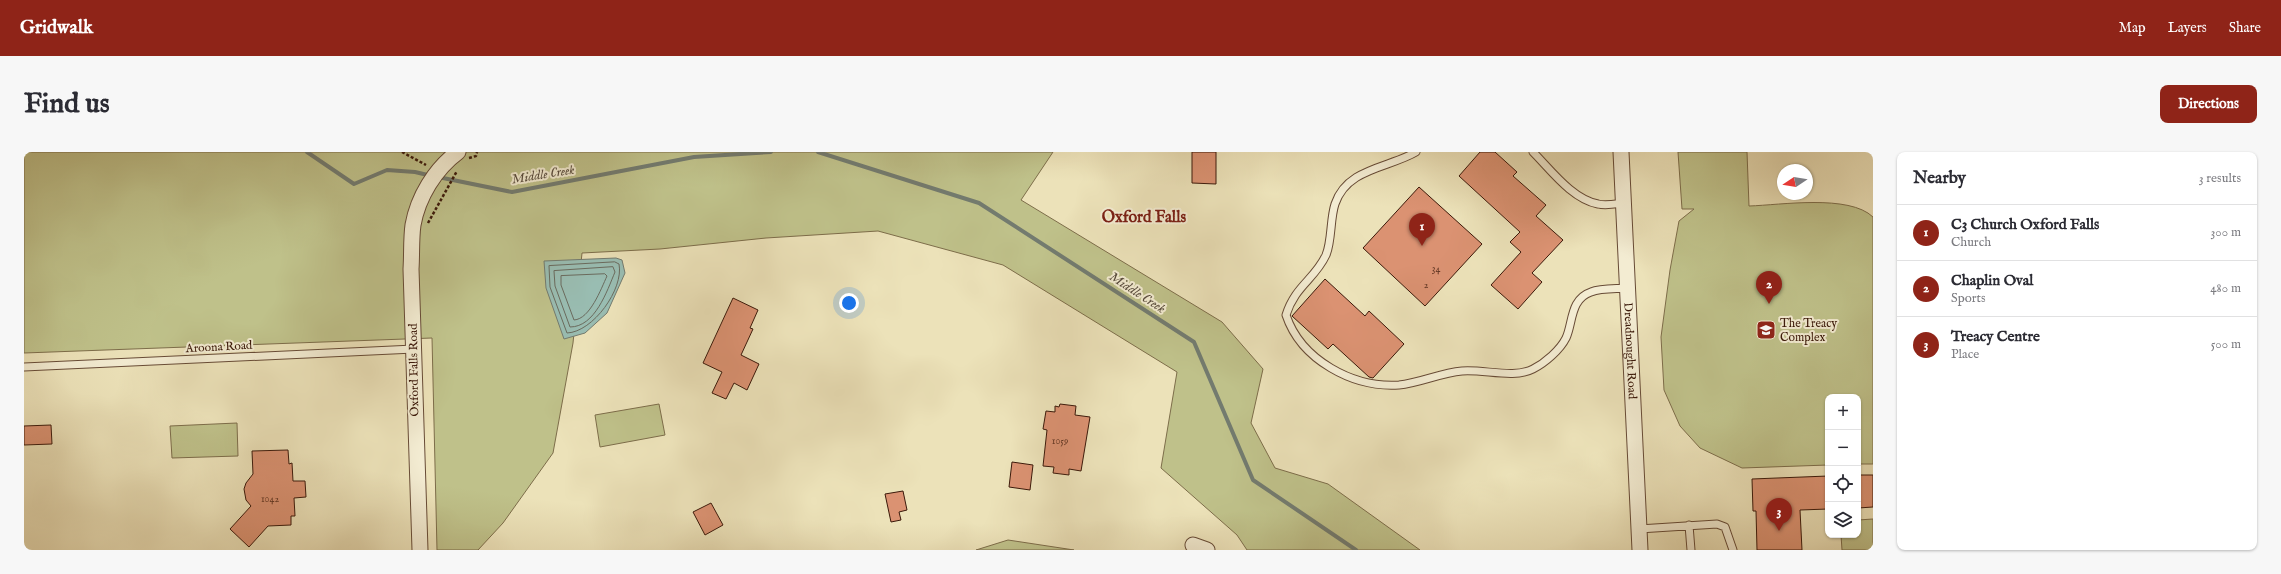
<!DOCTYPE html>
<meta charset="utf-8">
<style>
:root{--surface:#fff;--page:#f7f7f7;--text:#2b2b33;--muted:#7c7c81;--line:#e1e1e2;--accent:#8f2418}
body{margin:0;font-family:"IM FELL English",serif;background:var(--page);color:var(--text)}
.controls{position:absolute;right:12px;bottom:12px;display:grid;overflow:hidden;border-radius:8px;box-shadow:0 1px 3px #0004}
.controls button{width:36px;height:36px;display:grid;place-items:center;padding:0;border:0;border-bottom:1px solid var(--line);background:var(--surface);color:var(--text);font:20px sans-serif}
.compass{position:absolute;left:1753px;top:12px;width:36px;height:36px;border-radius:50%;background:var(--surface);box-shadow:0 1px 3px #0004;rotate:258deg}
.you{position:absolute;left:825px;top:151px;width:14px;height:14px;margin:-10px;border:3px solid #fff;border-radius:50%;background:#1a73e8;box-shadow:0 0 0 6px #1a73e833}
.badge{display:grid;place-items:center;width:26px;height:26px;border-radius:50%;background:var(--accent);color:#fff;font-size:13px;font-weight:700}
.pin{position:absolute;translate:-50% -33px;filter:drop-shadow(0 1px 2px #0008)}
.pin::after{content:'';position:absolute;top:21px;width:14px;height:12px;background:inherit;clip-path:polygon(0 0,100% 0,50% 100%)}
.list{margin:0;padding:0;list-style:none}
h2{display:flex;justify-content:space-between;align-items:center;height:52px;margin:0;padding:0 16px;font-size:17px}
h2 small{font-size:13px;font-weight:400;color:var(--muted)}
.list li{display:grid;grid-template-columns:26px 1fr auto;gap:12px;align-items:center;box-sizing:border-box;height:56px;padding:0 16px;border-top:1px solid var(--line)}
.list b{display:block;font-size:15px;white-space:nowrap}
.list p{margin:0;font-size:13px;white-space:nowrap;color:var(--muted)}
.list em{font-size:13px;font-style:normal;color:var(--muted)}
.icon{flex:none;width:22px;height:22px;fill:none;stroke:currentColor;stroke-width:2;stroke-linecap:round;stroke-linejoin:round}
.map{position:relative;flex:none;width:1849px;height:398px;overflow:hidden;border-radius:8px}
header{display:flex;align-items:center;gap:24px;box-sizing:border-box;height:56px;padding:0 20px;background:var(--accent);color:#fff}
header strong{font-size:19px}
nav{display:flex;gap:22px;margin-inline-start:auto;font-size:14px}
.intro{display:flex;align-items:center;justify-content:space-between;box-sizing:border-box;height:96px;padding:0 24px}
h1{margin:0;font-size:28px}
.button{padding:10px 18px;border-radius:8px;background:var(--accent);color:#fff;font-size:14px;font-weight:700}
main{display:flex;gap:24px;padding:0 24px}
aside{flex:1;background:var(--surface);border-radius:8px;box-shadow:0 1px 3px #0004}
.map>svg:first-child{display:block}
.green{fill:#bfc18a;stroke:#7d6d4a}
.water{fill:#99bdb2;stroke:#737b6f}
.lines{fill:none;stroke-linecap:round;stroke-linejoin:round}
.shore{stroke:#6a6b5e;stroke-width:1}
.stream{stroke:#737b6f;stroke-width:4}
.building{fill:#db9272;stroke:#3b190a}
.service-casing{stroke:#674b36;stroke-width:9}
.minor-casing{stroke:#674b36;stroke-width:17}
.path{stroke:#3b190a;stroke-width:2.5;stroke-dasharray:3 2;stroke-linecap:butt}
.service{stroke:#f3ecd2;stroke-width:7}
.minor{stroke:#f3ecd2;stroke-width:15}
.labels{text-anchor:middle;dominant-baseline:central;stroke-width:4;stroke-linejoin:round;paint-order:stroke}
.number-label{font-size:10px;fill:#633724}
.poi-label{font-size:12px;fill:#3b190a;stroke:#f3ecd2;text-anchor:start}
.street-label{font-size:12px;fill:#3b190a;stroke:#f3ecd2}
.water-label{font-size:13px;font-style:italic;fill:#574a3c;stroke:#f3ecd2}
.district-label{font-size:16px;font-weight:bold;fill:#7a1f14;stroke:#f3ecd2}
</style>
<header>
<strong>Gridwalk</strong>
<nav><a>Map</a><a>Layers</a><a>Share</a></nav>
</header>
<div class="intro"><h1>Find us</h1><a class="button">Directions</a></div>
<main>
<div class="map">
<svg width="1849" height="398" viewBox="0 0 1849 398">
<rect width="100%" height="100%" fill="#ece2b9"/>
<filter id="stains"><feTurbulence type="fractalNoise" baseFrequency=".005" numOctaves="4"/><feColorMatrix values="0 0 0 0 .2 0 0 0 0 .09 0 0 0 0 .02 0 0 0 .5 -.17"/></filter>
<radialGradient id="worn" r=".72"><stop offset=".6" stop-color="#630" stop-opacity="0"/><stop offset="1" stop-color="#630" stop-opacity=".3"/></radialGradient>
<path class="green" d="M0 0H1029L997 48 1198 170 1239 217 1227 271 1251 316 1304 332 1396 398H1223L1213 383 1137 316 1153 220 979 113 854 79 742 86 636 97 558 101 549 191 529 301 479 371 454 398H413L408 186 0 201Z
M1654 0H1723L1725 54C1757 53 1825 42 1849 65V312H1834V245H1804V313L1718 316 1676 296 1656 274 1640 238 1637 185 1646 118 1655 69 1670 57H1658Z
M635 252 641 283 576 295 571 263Z
M213 271 214 304 148 306 146 274Z
M1849 367V398H1818L1817 383H1834V368Z
M984 388 1050 398H952Z"/>
<path class="water" d="M592 106 598 108 601 121 583 161 561 181 540 187 522 136 520 109Z"/>
<g class="lines">
<path class="shore" d="M591 110 595 112C600 137 569 180 543 181L526 135 525 114Z
M589 115 591 120C583 139 571 175 546 175L531 134 530 119Z
M581 122 583 124C577 137 566 167 550 168L537 133V124Z"/>
<path class="stream" d="M283 0 330 32 363 18 391 20 408 24
M794 0 955 51 1170 190 1229 328 1332 398
M414 25 488 40 670 5 747 0"/>
</g>
<path class="building" d="M1168 0H1192V32L1168 31Z
M1456 0H1471L1493 20 1489 24 1522 53 1512 64 1539 88 1508 121 1518 130 1494 157 1467 133 1497 100 1486 90 1496 80 1435 24Z
M1395 35 1458 92 1401 154 1339 96Z
M1301 127 1341 164 1345 159 1380 192 1349 226 1345 225 1309 192 1304 197 1268 164Z
M709 146 734 158 726 176 729 177 717 203 735 212 723 238 710 231 702 247 688 241 698 220 679 211Z
M1036 252 1052 254 1051 263 1066 265 1057 319 1045 317V323L1029 321 1030 315 1019 314 1023 278 1019 277 1022 259 1031 260V254L1035 255Z
M27 273 28 292 0 293V274Z
M264 298 265 312 268 311 269 329H281L282 345 270 346 271 364H267V373L244 374 225 395 206 377 227 354 222 348 220 337 222 331 229 322 228 299Z
M988 310 1009 313 1006 338 985 335Z
M1834 323H1849V355L1834 356Z
M1804 324V357L1776 358 1778 398H1733L1732 359H1729L1728 327Z
M879 339 883 358 875 360 877 368 867 370 861 342Z
M687 351 699 373 681 383 669 360Z"/>
<g class="lines">
<g class="service-casing">
<path id="service" d="M1392 0C1365 16 1323 16 1311 52 1306 67 1308 89 1302 103 1291 127 1271 134 1262 163 1277 208 1329 236 1375 233 1396 231 1416 221 1438 219 1460 217 1490 227 1509 217 1521 211 1536 198 1542 186 1549 171 1546 147 1567 140 1577 136 1592 137 1603 136
M1509 0C1527 18 1548 47 1574 52 1582 54 1591 52 1599 51
M0 215 390 197
M1665 373 1667 398
M1615 377 1693 372 1701 375 1709 398"/>
</g>
<g class="minor-casing">
<g id="minor">
<path id="s1" d="M1597 0 1616 398"/>
<path d="M1169 393 1183 398"/>
<path d="M396 398 387 117C388 103 387 87 389 73 394 45 411 17 434 0"/>
</g>
</g>
<path class="path" d="M378 0 402 13
M445 6 452 4 453 0
M404 71 433 19"/>
<use href="#service" class="service"/>
<use href="#minor" class="minor"/>
</g>
<defs>
<g id="school-square" transform="scale(1)"><rect x="-9" y="-9" width="18" height="18" rx="4" fill="#8f2418" stroke="#f3ecd2"/><path d="M0-5L7-2L0 1L-7-2ZM-4 1L0 2.5L4 1V4Q0 6-4 4Z" fill="#fff"/></g>
</defs>
<g fill-rule="evenodd">
<use href="#school-square" x="1742" y="178"/>
</g>
<g class="labels">
<g class="number-label">
<text x="1412" y="117">34</text>
<text x="1402" y="133">2</text>
<text x="1036" y="289">1059</text>
<text x="246" y="347">1042</text>
</g>
<g class="poi-label">
<text x="1756" y="171">The Treacy<tspan x="1756" dy="14">Complex</tspan></text>
</g>
<g class="street-label">
<text transform="translate(195 195) rotate(-3)">Aroona Road</text>
<text stroke="none"><textPath href="#s1" startOffset="199">Dreadnought Road</textPath></text>
<text transform="translate(390 218) rotate(-91)">Oxford Falls Road</text>
</g>
<g class="water-label">
<text transform="translate(519 23) rotate(-9)">Middle Creek</text>
<text transform="translate(1113 141) rotate(33)">Middle Creek</text>
</g>
<g class="district-label">
<text x="1120" y="66">Oxford Falls</text>
</g>
</g>
<rect width="100%" height="100%" filter="url(#stains)"/>
<rect width="100%" height="100%" fill="url(#worn)"/>
</svg>
<div class="controls">
<button>+</button>
<button>−</button>
<button><svg class="icon" aria-label="locate" viewBox="0 0 24 24"><circle cx="12" cy="12" r="6"/><path d="M12 2v4M12 18v4M2 12h4M18 12h4"/></svg></button>
<button><svg class="icon" aria-label="layers" viewBox="0 0 24 24"><path d="M12 4l9 5-9 5-9-5zM3 14l9 5 9-5"/></svg></button>
</div>
<svg class="compass" viewBox="-18 -18 36 36"><path d="M0-13l5 13h-10z" fill="#e53935"/><path d="M0 13l5-13h-10z" fill="#7c7c81"/></svg>
<div class="you"></div>
<div class="pin badge" style="left:1398px;top:94px">1</div>
<div class="pin badge" style="left:1745px;top:152px">2</div>
<div class="pin badge" style="left:1755px;top:379px">3</div>
</div>
<aside>
<h2>Nearby<small>3 results</small></h2>
<ul class="list">
<li><span class="badge">1</span><div><b>C3 Church Oxford Falls</b><p>Church</p></div><em>300 m</em></li>
<li><span class="badge">2</span><div><b>Chaplin Oval</b><p>Sports</p></div><em>480 m</em></li>
<li><span class="badge">3</span><div><b>Treacy Centre</b><p>Place</p></div><em>500 m</em></li>
</ul>
</aside>
</main>
